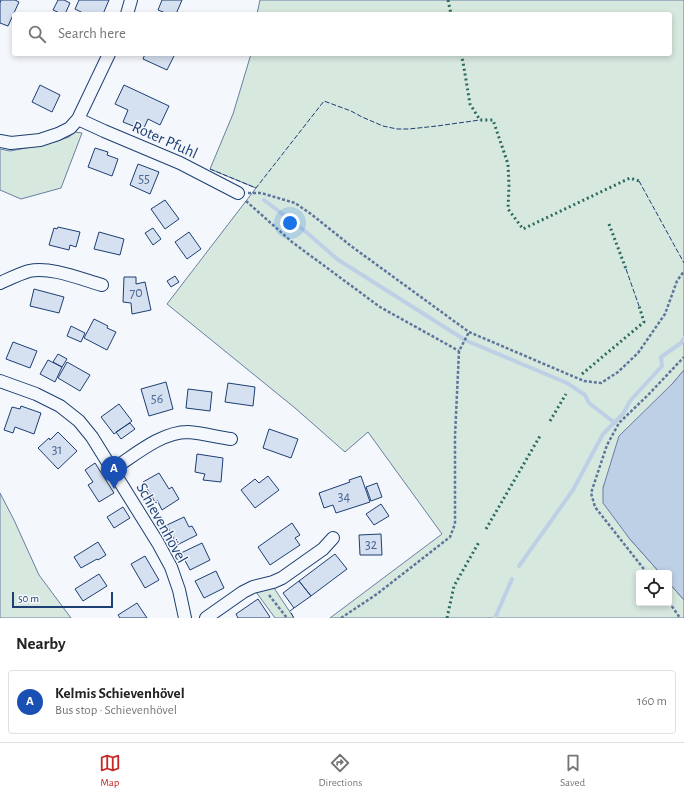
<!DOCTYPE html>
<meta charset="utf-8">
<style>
:root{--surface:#fff;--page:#f2f2f2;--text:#222;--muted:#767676;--line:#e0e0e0;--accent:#c62828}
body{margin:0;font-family:"Alegreya Sans",sans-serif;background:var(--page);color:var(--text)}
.controls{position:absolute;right:12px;bottom:12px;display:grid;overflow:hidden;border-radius:4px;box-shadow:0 2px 6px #0003}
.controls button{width:36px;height:36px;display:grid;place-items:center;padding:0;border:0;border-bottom:1px solid var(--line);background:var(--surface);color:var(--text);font:20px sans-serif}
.scale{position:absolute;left:12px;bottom:10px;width:101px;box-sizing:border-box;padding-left:4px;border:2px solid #1d3f73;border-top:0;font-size:11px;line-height:14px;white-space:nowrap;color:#1d3f73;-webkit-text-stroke:3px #f4f7fb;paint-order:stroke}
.you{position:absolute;left:290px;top:223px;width:14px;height:14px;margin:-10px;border:3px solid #fff;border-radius:50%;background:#1a73e8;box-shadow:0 0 0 6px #1a73e833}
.badge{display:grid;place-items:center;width:26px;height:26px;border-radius:50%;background:var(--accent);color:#fff;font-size:13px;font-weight:700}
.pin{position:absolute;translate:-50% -33px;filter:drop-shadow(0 1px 2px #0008)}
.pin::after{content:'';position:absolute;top:21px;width:14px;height:12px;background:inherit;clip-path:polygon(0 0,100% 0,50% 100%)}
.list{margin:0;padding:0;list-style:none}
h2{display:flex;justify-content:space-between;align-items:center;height:52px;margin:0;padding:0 16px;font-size:17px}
h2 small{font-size:13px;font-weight:400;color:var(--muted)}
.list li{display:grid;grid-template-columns:26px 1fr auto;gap:12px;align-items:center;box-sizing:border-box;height:64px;margin:0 8px 8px;padding:0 8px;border:1px solid var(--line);border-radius:4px}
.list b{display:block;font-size:15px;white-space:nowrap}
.list p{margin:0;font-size:13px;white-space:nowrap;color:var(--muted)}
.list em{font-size:13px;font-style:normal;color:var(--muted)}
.icon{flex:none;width:22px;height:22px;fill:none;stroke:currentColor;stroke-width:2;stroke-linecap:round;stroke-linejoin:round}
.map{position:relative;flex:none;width:684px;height:618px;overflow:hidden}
.search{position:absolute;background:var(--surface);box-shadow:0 2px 6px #0003;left:12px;right:12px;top:12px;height:44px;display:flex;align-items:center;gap:10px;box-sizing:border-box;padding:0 14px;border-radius:4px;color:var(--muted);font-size:15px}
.sheet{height:124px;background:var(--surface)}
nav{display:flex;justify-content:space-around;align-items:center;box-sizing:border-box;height:56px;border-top:1px solid var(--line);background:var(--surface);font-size:11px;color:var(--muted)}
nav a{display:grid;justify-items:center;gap:2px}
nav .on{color:var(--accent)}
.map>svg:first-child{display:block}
.green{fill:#d7e8df;stroke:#687fa3}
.water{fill:#bed0e5;stroke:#687fa3}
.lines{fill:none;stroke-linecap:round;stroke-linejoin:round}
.stream{stroke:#bed0e5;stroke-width:4}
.building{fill:#d5e0f0;stroke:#1d3f73}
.street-casing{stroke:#1d3f73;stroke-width:14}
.path{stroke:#5e769c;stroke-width:2.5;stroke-dasharray:3 2;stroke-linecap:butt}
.street{stroke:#f4f7fb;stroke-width:12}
.hedge{stroke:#2c6c60;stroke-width:3;stroke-dasharray:2 3;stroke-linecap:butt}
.fence{stroke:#1d3f73;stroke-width:1;stroke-dasharray:5 2;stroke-linecap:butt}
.labels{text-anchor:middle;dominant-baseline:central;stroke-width:3;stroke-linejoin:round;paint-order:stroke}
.number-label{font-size:14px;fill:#4b6792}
.street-label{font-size:16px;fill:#1d3f73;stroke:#f4f7fb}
</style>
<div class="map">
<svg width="684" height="618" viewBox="0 0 684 618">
<rect width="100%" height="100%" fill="#f4f7fb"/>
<path class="green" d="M260 0H684V370L673 383 611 467 603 488 629 538 660 573H639V603H669V583L684 600V618H330L442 534 368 432 345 452 295 408 167 304 256 188 210 169 233 114 251 54H670V14H257Z
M75 132 82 133 61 188 21 199 0 190V149L10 151 47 144 69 137Z
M0 493 14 520 39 575 71 618H0Z
M274 588 294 618H275L256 592Z"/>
<path class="water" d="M684 370V600L669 583V573H660L629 538 603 503V488L619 436 673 383Z"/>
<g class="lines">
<path class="stream" d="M264 200 305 231 337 259 465 340 567 383 585 395 589 403 615 423
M519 566 573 490 603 434 623 414 630 401 662 366 661 357 681 343 684 338
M495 618 512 579"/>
</g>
<path class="building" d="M1 0H15L19 2 8 26 0 23V3Z
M58 0H64L70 3 65 14H62L53 10Z
M79 0H109L103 14H85L75 9Z
M162 0H182L176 14H168L158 10Z
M145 54H175L167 70 143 59Z
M40 85 60 95 52 112 32 102Z
M124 85 169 106 160 125 148 119 143 130 123 122 128 110 115 104Z
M95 148 108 152 107 155 118 159 112 176 88 167Z
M138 164 159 172 150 194 130 185Z
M165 200 179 219 165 229 151 209Z
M58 227 80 232 76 247 70 245 69 250 49 245 54 228 57 229Z
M153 228 161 239 153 245 145 233Z
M99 232 124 239 120 255 94 249Z
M189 232 201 249 187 259 175 242Z
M175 276 179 282 171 287 167 281Z
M124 277H136V284L145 282 151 310 132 314 131 303 123 302Z
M34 289 64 297 59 313 30 306Z
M94 319 108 326 107 328 116 332 107 350 84 338Z
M71 326 85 333 81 342 67 336Z
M13 342 37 351 30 368 6 359Z
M58 354 67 359 62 367 53 362Z
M48 360 62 367 55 382 40 374Z
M67 362 90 375 80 391 58 378Z
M166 382 173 409 149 416 141 389Z
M228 383 255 387 253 406 225 402Z
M188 389 212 392 210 411 186 408Z
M119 404 132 421 114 434 101 417Z
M21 406 41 413 34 434 15 427 13 433 4 430 12 407 20 409Z
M130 423 135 429 121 439 116 432Z
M269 429 298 439 291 458 263 448Z
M58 432 77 451 58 469 38 448 49 438 50 440Z
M197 454 223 458 221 482 203 480 205 474 195 472Z
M95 463 114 493 99 502 88 485 93 482 85 470Z
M159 473 169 489 172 487 179 499 162 510 157 500 155 502 143 482Z
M268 476 279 490 255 508 241 490 255 479 259 483Z
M361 476 370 502 336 513 333 505 324 508 319 493 350 482 349 480Z
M377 483 382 497 371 501 366 487Z
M381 504 389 516 374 525 366 514Z
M123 507 130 518 114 528 107 517Z
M184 517 189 527 192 526 197 535 177 545 167 525Z
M292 523 300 535 295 538 300 545 270 565 258 547Z
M381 534 382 555H360L359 535Z
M98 542 106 555 98 560 97 559 81 568 74 557Z
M202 543 210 560 190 570 181 553Z
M335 554 347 569 311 596 299 581Z
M145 556 159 580 145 588 131 564Z
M216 571 224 588 204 598 195 581Z
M99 574 107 586 83 601 75 589Z
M299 581 311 596 294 608 283 593Z
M258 599 270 617 268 618H238L236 614Z
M137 603 147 618H120L118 615Z"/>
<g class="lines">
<g class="street-casing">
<path id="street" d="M127 14 131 0
M78 119 109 54
M0 141 11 143 40 140 58 134 70 128 78 119 104 131 180 163 238 193
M0 283C9 279 19 274 29 271 50 266 81 279 102 285
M0 381 36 394 60 406 79 421 92 437 158 543 171 567 179 590 185 618
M113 469C135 455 161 432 188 432 202 433 217 437 231 439
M206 618 243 592 253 587 273 582 282 578 323 549 333 538"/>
</g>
<path class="path" d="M248 193H261L295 203 311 214 351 246 469 332 584 381 601 383 618 372 638 353 665 314 677 281 684 271
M246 201 292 242 380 307 459 351
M647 573 595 507 591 493 607 445 619 423 649 394 684 357
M269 595 287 618
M669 602 680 618
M341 618 377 594 450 537 455 524V436L459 351 469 332"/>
<use href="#street" class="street"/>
<path class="hedge" d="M448 0 451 14
M461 54 463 62 470 104 480 120H493L508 164 509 186 508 209 523 229 630 178 639 181
M609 224 626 269
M582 374 644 322 639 306
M550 421 566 394
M486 529 540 436
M447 618 454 586 479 542"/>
<path class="fence" d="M210 169 256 188 324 101 351 111 362 117 383 126 397 129H409L437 126 480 120
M639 181 684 263
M626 269 639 306
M294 608 290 611 294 618"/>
</g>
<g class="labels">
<g class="number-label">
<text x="144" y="179">55</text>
<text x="136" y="293">70</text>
<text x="157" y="399">56</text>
<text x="57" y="450">31</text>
<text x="344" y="497">34</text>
<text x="371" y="545">32</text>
</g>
<g class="street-label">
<text transform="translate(165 140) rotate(24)">Roter Pfuhl</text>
<text transform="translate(162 523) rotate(61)">Schievenhövel</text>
</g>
</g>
</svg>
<div class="controls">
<button><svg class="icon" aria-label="locate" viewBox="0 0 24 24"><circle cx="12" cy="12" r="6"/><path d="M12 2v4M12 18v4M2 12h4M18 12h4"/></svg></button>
</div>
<div class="scale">50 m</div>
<div class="you"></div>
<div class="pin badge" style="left:114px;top:489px;background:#1a4fb4">A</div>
<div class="search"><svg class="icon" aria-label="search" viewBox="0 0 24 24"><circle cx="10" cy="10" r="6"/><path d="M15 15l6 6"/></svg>Search here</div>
</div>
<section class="sheet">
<h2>Nearby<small></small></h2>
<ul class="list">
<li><span class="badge" style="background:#1a4fb4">A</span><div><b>Kelmis Schievenhövel</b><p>Bus stop · Schievenhövel</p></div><em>160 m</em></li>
</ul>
</section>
<nav>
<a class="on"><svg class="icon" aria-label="map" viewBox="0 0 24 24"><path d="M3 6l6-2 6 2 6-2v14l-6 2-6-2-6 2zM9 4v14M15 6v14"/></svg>Map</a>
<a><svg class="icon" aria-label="directions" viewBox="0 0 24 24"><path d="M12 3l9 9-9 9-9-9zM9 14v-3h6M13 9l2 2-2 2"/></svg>Directions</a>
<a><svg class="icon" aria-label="saved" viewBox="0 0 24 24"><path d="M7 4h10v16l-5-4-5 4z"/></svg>Saved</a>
</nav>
